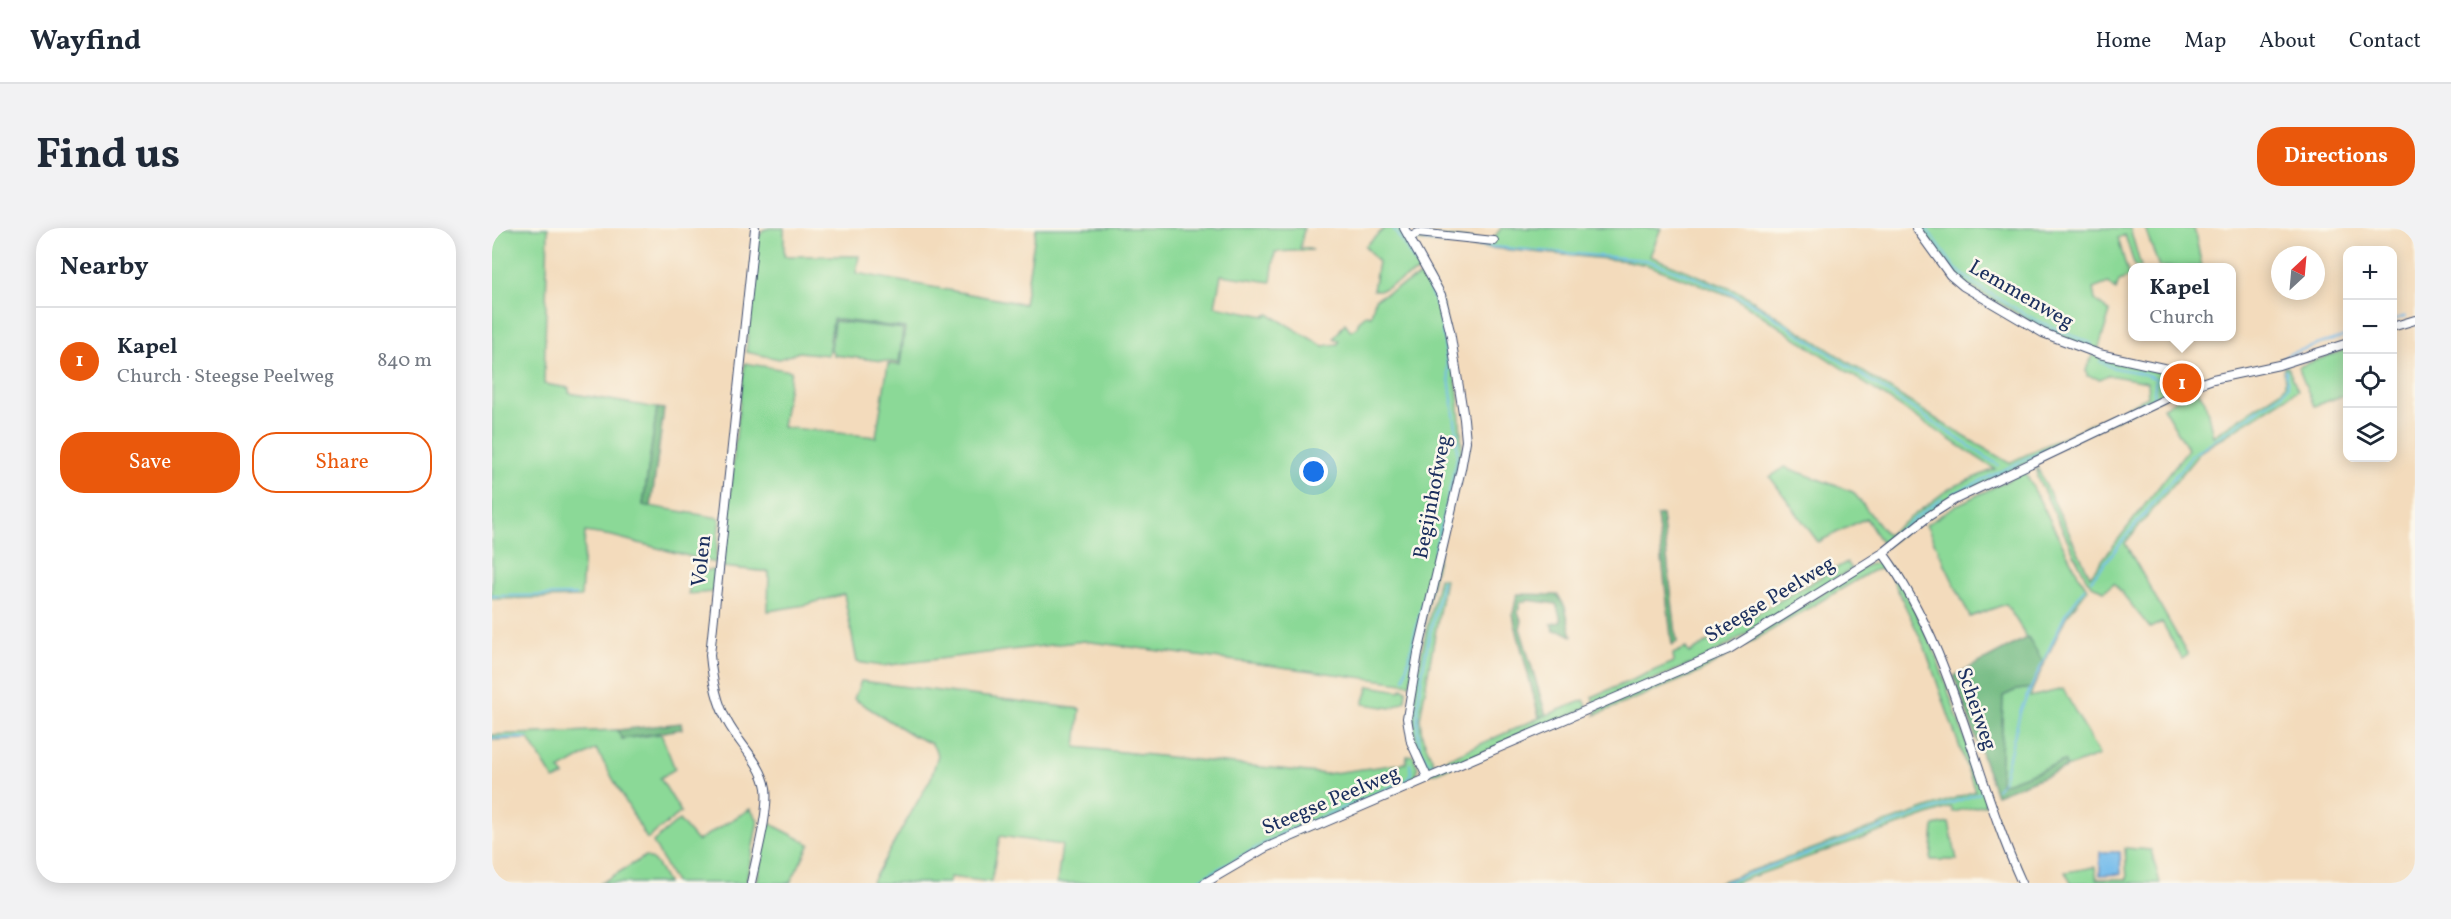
<!DOCTYPE html>
<meta charset="utf-8">
<style>
:root{--surface:#fff;--page:#f2f2f3;--text:#1f2937;--muted:#747a83;--line:#e0e1e3;--accent:#ea580c}
body{margin:0;font-family:Vollkorn,serif;background:var(--page);color:var(--text)}
.controls{position:absolute;right:18px;top:18px;display:grid;overflow:hidden;border-radius:12px;box-shadow:0 3px 15px #0003}
.controls button{width:54px;height:54px;display:grid;place-items:center;padding:0;border:0;border-bottom:2px solid var(--line);background:var(--surface);color:var(--text);font:30px sans-serif}
.compass{position:absolute;left:1779px;top:18px;width:54px;height:54px;border-radius:50%;background:var(--surface);box-shadow:0 3px 15px #0003;rotate:26deg}
.you{position:absolute;left:822px;top:244px;width:21px;height:21px;margin:-15px;border:4px solid #fff;border-radius:50%;background:#1a73e8;box-shadow:0 0 0 9px #1a73e833}
.badge{display:grid;place-items:center;width:39px;height:39px;border-radius:50%;background:var(--accent);color:#fff;font-size:20px;font-weight:700}
.pin{position:absolute;translate:-50% -50%;border:3px solid #fff;box-shadow:0 2px 6px #0006}
.popup{position:absolute;left:1636px;top:35px;width:108px;height:78px;box-sizing:border-box;display:grid;place-content:center;border-radius:12px;background:var(--surface);filter:drop-shadow(0 2px 4px #0005);font-size:20px;white-space:nowrap;color:var(--muted)}
.popup b{font-size:22px;color:var(--text)}
.popup::after{content:'';position:absolute;left:50%;top:100%;margin-left:-12px;border:12px solid transparent;border-top-color:var(--surface)}
.list{margin:0;padding:0;list-style:none}
h2{display:flex;justify-content:space-between;align-items:center;height:78px;margin:0;padding:0 24px;font-size:26px}
h2 small{font-size:20px;font-weight:400;color:var(--muted)}
.list li{display:grid;grid-template-columns:39px 1fr auto;gap:18px;align-items:center;box-sizing:border-box;height:108px;padding:0 24px;border-top:2px solid var(--line)}
.list b{display:block;font-size:22px;white-space:nowrap}
.list p{margin:0;font-size:20px;white-space:nowrap;color:var(--muted)}
.list em{font-size:20px;font-style:normal;color:var(--muted)}
.actions{display:flex;gap:12px;padding:18px 24px}
.actions a{flex:1;padding:14px 0;border:2px solid var(--accent);border-radius:24px;text-align:center;font-size:21px;color:var(--accent)}
.actions .main{background:var(--accent);color:#fff}
.icon{flex:none;width:33px;height:33px;fill:none;stroke:currentColor;stroke-width:2;stroke-linecap:round;stroke-linejoin:round}
.map{position:relative;flex:none;width:1923px;height:655px;overflow:hidden;border-radius:24px}
header{display:flex;align-items:center;gap:36px;box-sizing:border-box;height:84px;padding:0 30px;background:var(--surface);border-bottom:2px solid var(--line)}
header strong{font-size:28px}
nav{display:flex;gap:33px;margin-inline-start:auto;font-size:21px}
.intro{display:flex;align-items:center;justify-content:space-between;box-sizing:border-box;height:144px;padding:0 36px}
h1{margin:0;font-size:42px}
.button{padding:15px 27px;border-radius:24px;background:var(--accent);color:#fff;font-size:21px;font-weight:700}
main{display:flex;gap:36px;padding:0 36px}
aside{flex:1;background:var(--surface);border-radius:24px;box-shadow:0 3px 15px #0003}
.map>svg:first-child{display:block}
.green{fill:#8bd997;stroke:#53847a;stroke-width:1.5}
.forest{fill:#70b980;stroke:#46746f;stroke-width:1.5}
.water{fill:#73bbeb;stroke:#4775a4;stroke-width:1.5}
.lines{fill:none;stroke-linecap:round;stroke-linejoin:round}
.stream{stroke:#73bbeb;stroke-width:2}
.minor-casing{stroke:#3b496c;stroke-width:10}
.minor{stroke:#fff;stroke-width:8}
.labels{text-anchor:middle;dominant-baseline:central;stroke-width:5;stroke-linejoin:round;paint-order:stroke}
.street-label{font-size:21px;fill:#1b2f5e;stroke:#fbf7ec}
</style>
<header>
<strong>Wayfind</strong>
<nav><a>Home</a><a>Map</a><a>About</a><a>Contact</a></nav>
</header>
<div class="intro"><h1>Find us</h1><a class="button">Directions</a></div>
<main>
<aside>
<h2>Nearby<small></small></h2>
<ul class="list">
<li><span class="badge">1</span><div><b>Kapel</b><p>Church · Steegse Peelweg</p></div><em>840 m</em></li>
</ul>
<div class="actions"><a class="main">Save</a><a>Share</a></div>
</aside>
<div class="map">
<svg width="1923" height="655" viewBox="0 0 1923 655">
<rect width="100%" height="100%" fill="#fbf7ec"/>
<filter id="ink" filterUnits="userSpaceOnUse"><feTurbulence type="fractalNoise" baseFrequency=".0167" numOctaves="2"/><feDisplacementMap in="SourceGraphic" scale="12" xChannelSelector="R" yChannelSelector="G"/><feConvolveMatrix kernelMatrix="1 2 1 2 8 2 1 2 1" color-interpolation-filters="sRGB"/></filter>
<filter id="wash" filterUnits="userSpaceOnUse"><feTurbulence type="fractalNoise" baseFrequency=".008" numOctaves="4" result="noise"/><feDisplacementMap in="SourceGraphic" scale="24" xChannelSelector="R" yChannelSelector="G"/><feGaussianBlur stdDeviation="1.35" result="paint"/><feColorMatrix in="noise" values="0 0 0 0 0 0 0 0 0 0 0 0 0 0 0 0 0 1.4 0 .05"/><feComposite in="paint" operator="in"/></filter>
<g filter="url(#wash)">
<rect width="100%" height="100%" fill="#f3dbbc"/>
<path class="green" d="M0 0H56L52 156 77 160V165L165 180 151 277 228 290 223 335 120 308 93 304 89 369 0 371Z
M278 0H292V28H367L364 45 532 76 544 0H812L808 21 812 20 821 22 783 24 779 54 729 47 723 78 773 88 777 86 831 118 846 116 847 113 842 110 853 95 859 103 865 99 867 93 874 87 879 88 883 71 930 47 938 50 950 76 966 164 970 221 918 456 592 413 390 438 365 434 352 366 313 377 276 383 277 344 231 339C238 271 243 203 253 135L299 143 290 199 384 209 396 136 408 137 413 100 341 91 336 127 307 124 287 131 254 124 266 10 271 2Z
M893 0H907L916 10 929 39 926 44 889 62H881L886 34 873 18Z
M1009 0H1169L1158 28 1249 65 1458 200 1517 235 1656 169 1655 154 1616 147 1608 151 1595 148 1594 142 1601 127 1690 147 1694 156 1692 159 1450 276 1392 319 1374 290 1326 314 1278 249 1293 239 1361 264 1395 307 1458 260 1503 241 1242 69 1155 37 1136 33 924 13 928 6 999 14Z
M1427 0H1638L1649 39H1643L1633 7 1626 10 1637 49 1627 53 1624 62 1616 55 1601 61 1603 72 1618 84 1606 122 1584 115 1547 98 1470 54Z
M1653 0H1702L1710 39H1667Z
M342 93 411 101 407 135 342 127 339 122Z
M1855 121V166L1822 178 1806 139Z
M1792 139H1796L1806 162 1709 223 1633 315 1696 427 1690 431 1670 394 1658 400 1622 355 1612 363 1600 357 1595 352 1545 249V239L1598 348 1696 221 1671 179 1705 162 1713 173 1721 208 1789 163 1793 157Z
M1533 244 1588 350 1596 361 1574 389 1552 436 1514 376 1478 389 1434 297 1463 278Z
M1355 334 1360 341 1216 429 1102 476 1100 469 1182 434 1181 426 1194 420 1197 425Z
M1388 334 1396 337 1404 347 1442 422 1494 572 1493 577 1461 584 1459 579 1242 655H1225L1483 563 1433 420 1398 346 1388 341 1380 343 1206 445 1103 487 1106 481 1192 445 1282 395 1376 337Z
M223 342 221 364 196 366 203 343Z
M947 350 953 351 928 490 930 508 942 535 944 536 1047 490 1092 472 1095 478 1093 481 944 545H938C901 509 937 395 947 350Z
M369 453 588 481 584 519 834 546 914 535 915 528 921 527 926 540 924 549 917 555 746 632 705 655H565L570 617 508 608 499 654 458 649 457 655H379L439 550 446 527 440 516 420 507 362 471Z
M877 458 908 463 910 460 914 462 913 473 899 480 871 476Z
M1541 460 1538 469 1571 461 1607 527 1574 540 1572 533 1508 557 1511 468 1524 462Z
M125 502 130 511 169 506 183 541 168 550 189 584 155 611 104 521 67 542 72 548 62 552 37 511 0 512V507Z
M258 581 266 592 254 655H183L161 614 187 592 205 613Z
M275 594 318 616 298 655H265Z
M1457 595 1465 632H1439L1442 598Z
M1633 620 1659 622 1668 655H1579L1573 644 1603 639 1605 651H1635Z
M154 628 164 635 175 655H109Z"/>
<path class="forest" d="M165 180 172 181 159 279 151 277Z
M1170 287 1185 414 1180 417 1165 288Z
M1025 366 1066 367 1073 379 1080 408 1070 403H1062L1059 396 1068 394 1069 392 1064 376 1036 372 1028 375 1026 385 1030 393 1028 400 1054 487 1047 489 1023 396 1021 386Z
M1536 409 1552 436 1541 460 1524 462 1511 468 1508 557 1573 533 1574 540 1504 567 1462 448Z
M189 495 190 501 130 511 125 502Z"/>
<path class="water" d="M1608 624H1628L1629 646 1608 647Z"/>
<g class="lines">
<path class="stream" d="M901 0 926 39
M1434 0 1463 40 1482 56 1545 93 1600 116
M933 13 1154 32C1192 45 1230 59 1265 78L1506 237
M1900 92 1914 88
M1791 131 1797 126 1856 107
M1461 266 1661 171 1664 151C1647 140 1624 145 1608 133
M1393 313 1450 270
M1599 352 1700 227 1790 166 1796 158 1794 142
M0 368 84 367
M912 451 965 231V207L948 85 932 49
M0 510H36
M944 538C902 528 944 383 950 353
M1505 561 1511 553 1529 481 1574 385 1593 360
M701 655 787 607 914 553 919 545 918 536
M1231 655 1488 565"/>
</g>
</g>
<g filter="url(#ink)">
<g class="lines">
<g class="minor-casing">
<path id="minor" d="M912 0 949 67 958 103 972 191 974 213 969 241 926 425 915 490 919 514 936 551
M1424 0 1458 47 1471 58 1551 105 1607 126 1694 145 1701 158
M919 9 926 5 1002 13
M1900 99 1923 92
M1391 325C1462 422 1481 547 1530 655
M259 655C264 630 277 584 274 560 270 535 246 515 235 493 224 473 220 449 218 427L263 0
M713 655 773 620 1237 421 1391 325 1437 288 1462 272 1701 158 1721 151 1787 137 1856 115"/>
</g>
<use href="#minor" class="minor"/>
</g>
</g>
<g class="labels">
<g class="street-label">
<text transform="translate(1529 67) rotate(30)">Lemmenweg</text>
<text transform="translate(941 269) rotate(-79)">Begijnhofweg</text>
<text transform="translate(210 333) rotate(-84)">Volen</text>
<text transform="translate(1278 372) rotate(-31)">Steegse Peelweg</text>
<text transform="translate(1484 481) rotate(71)">Scheiweg</text>
<text transform="translate(839 573) rotate(-23)">Steegse Peelweg</text>
</g>
</g>
</svg>
<div class="controls">
<button>+</button>
<button>−</button>
<button><svg class="icon" aria-label="locate" viewBox="0 0 24 24"><circle cx="12" cy="12" r="6"/><path d="M12 2v4M12 18v4M2 12h4M18 12h4"/></svg></button>
<button><svg class="icon" aria-label="layers" viewBox="0 0 24 24"><path d="M12 4l9 5-9 5-9-5zM3 14l9 5 9-5"/></svg></button>
</div>
<svg class="compass" viewBox="-18 -18 36 36"><path d="M0-13l5 13h-10z" fill="#e53935"/><path d="M0 13l5-13h-10z" fill="#747a83"/></svg>
<div class="you"></div>
<div class="pin badge" style="left:1690px;top:155px">1</div>
<div class="popup"><b>Kapel</b>Church</div>
</div>
</main>
